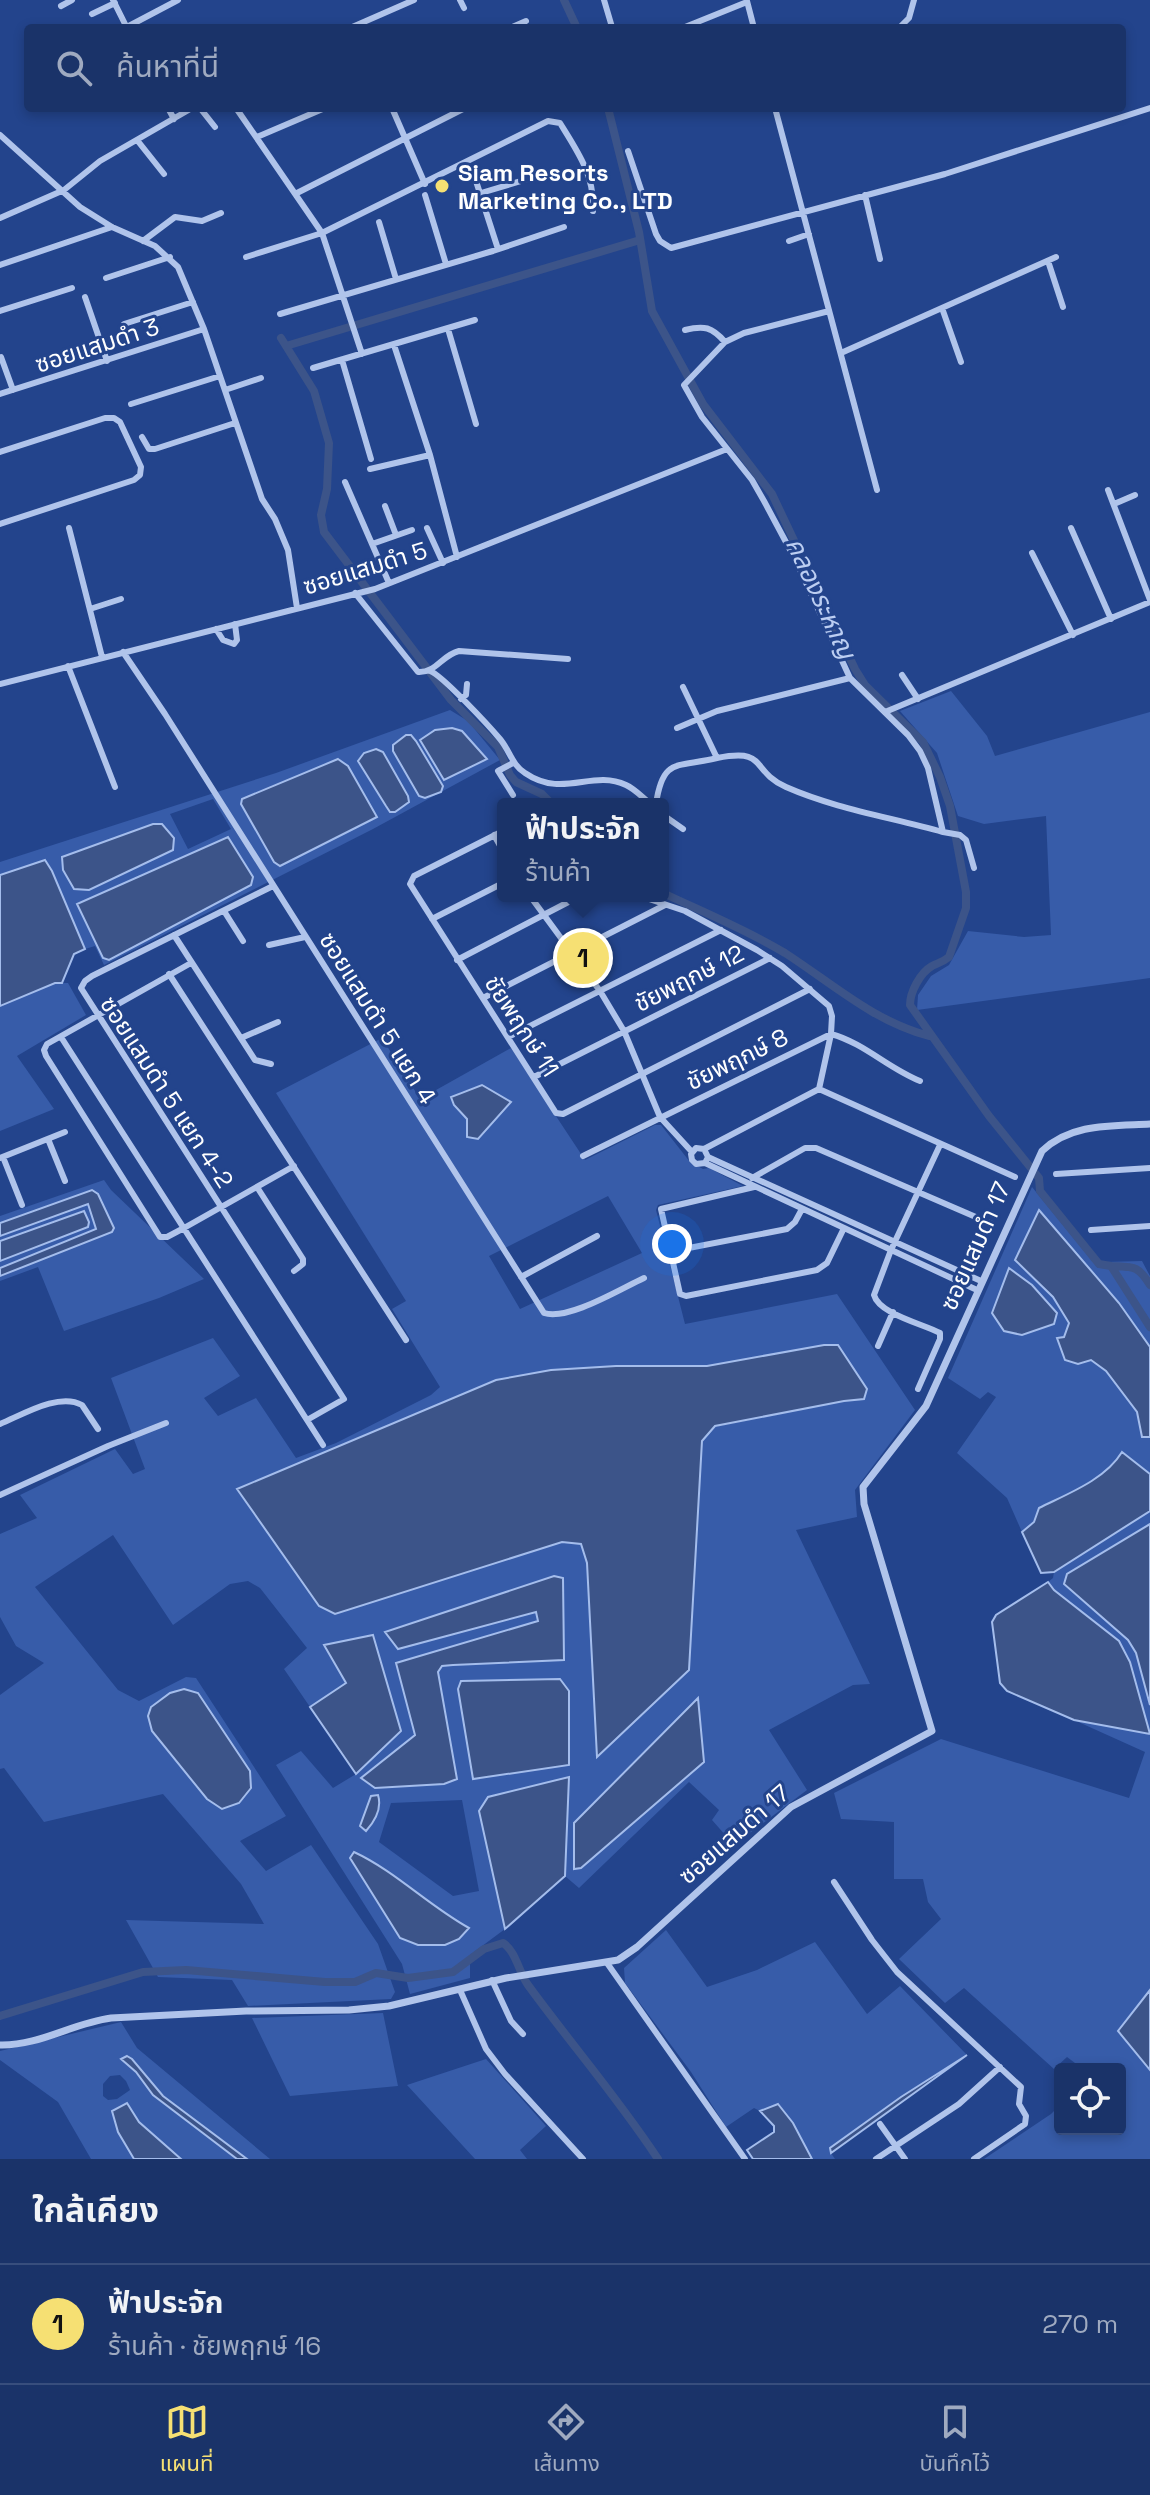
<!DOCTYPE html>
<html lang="th">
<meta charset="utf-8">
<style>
:root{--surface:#1a3369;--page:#233b6f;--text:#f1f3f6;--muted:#9faac0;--line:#384e7d;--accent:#f6e073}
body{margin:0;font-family:"Space Grotesk","Noto Sans Thai",sans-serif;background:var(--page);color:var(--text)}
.controls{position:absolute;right:24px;bottom:24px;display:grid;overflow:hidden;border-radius:8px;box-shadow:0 4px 12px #0003}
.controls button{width:72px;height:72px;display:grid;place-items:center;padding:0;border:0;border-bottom:2px solid var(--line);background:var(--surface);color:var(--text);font:40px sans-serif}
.you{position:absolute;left:672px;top:1244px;width:28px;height:28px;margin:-20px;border:6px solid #fff;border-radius:50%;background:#1a73e8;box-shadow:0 0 0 12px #1a73e833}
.badge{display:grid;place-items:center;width:52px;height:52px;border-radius:50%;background:var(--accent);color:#111;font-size:26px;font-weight:700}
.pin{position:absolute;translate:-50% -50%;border:4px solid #fff;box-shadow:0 2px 8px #0006}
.popup{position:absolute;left:497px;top:798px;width:172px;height:104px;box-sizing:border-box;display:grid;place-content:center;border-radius:8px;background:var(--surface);filter:drop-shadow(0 2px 6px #0005);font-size:26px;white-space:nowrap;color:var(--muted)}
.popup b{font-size:30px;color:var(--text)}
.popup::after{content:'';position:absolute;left:50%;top:100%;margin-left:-16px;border:16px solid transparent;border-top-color:var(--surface)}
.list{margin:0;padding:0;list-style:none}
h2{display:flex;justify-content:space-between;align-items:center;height:104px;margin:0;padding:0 32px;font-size:34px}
h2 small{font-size:26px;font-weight:400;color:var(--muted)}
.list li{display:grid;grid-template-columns:52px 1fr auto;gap:24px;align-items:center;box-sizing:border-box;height:120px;padding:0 32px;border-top:2px solid var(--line)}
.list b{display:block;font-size:30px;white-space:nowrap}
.list p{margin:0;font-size:26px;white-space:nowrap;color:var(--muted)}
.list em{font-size:26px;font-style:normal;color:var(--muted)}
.icon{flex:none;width:44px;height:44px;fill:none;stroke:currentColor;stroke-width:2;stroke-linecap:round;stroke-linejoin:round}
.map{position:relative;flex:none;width:1150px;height:2159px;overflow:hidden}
.search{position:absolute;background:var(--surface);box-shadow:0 4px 12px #0003;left:24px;right:24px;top:24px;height:88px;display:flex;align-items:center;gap:20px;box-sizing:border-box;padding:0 28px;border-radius:8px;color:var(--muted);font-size:30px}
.sheet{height:224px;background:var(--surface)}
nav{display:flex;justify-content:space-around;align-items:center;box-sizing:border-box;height:112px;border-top:2px solid var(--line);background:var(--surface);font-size:22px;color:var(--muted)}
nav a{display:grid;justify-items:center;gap:4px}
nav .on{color:var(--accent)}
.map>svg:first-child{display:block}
.green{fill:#375ca9;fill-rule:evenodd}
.water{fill:#3c5489;stroke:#a4bdec;stroke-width:2}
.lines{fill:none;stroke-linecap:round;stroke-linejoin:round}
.canal{stroke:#3c5489;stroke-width:8}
.minor{stroke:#b0c4eb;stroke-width:6}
.tertiary{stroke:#b0c4eb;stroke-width:7}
.poi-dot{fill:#f6e073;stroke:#23448c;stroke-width:3}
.labels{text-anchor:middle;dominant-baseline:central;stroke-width:6;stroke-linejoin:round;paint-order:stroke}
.poi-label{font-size:24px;font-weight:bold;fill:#fff;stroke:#23448c;text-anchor:start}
.street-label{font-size:24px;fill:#fff;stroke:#23448c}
.water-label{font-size:26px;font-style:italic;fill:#bccef2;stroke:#23448c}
</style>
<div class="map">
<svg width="1150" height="2159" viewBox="0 0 1150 2159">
<rect width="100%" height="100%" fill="#23448c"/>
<path class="green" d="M951 691 987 736 995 756 1150 712V978L917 1010 918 995 931 976 949 965 968 931 1024 937 1051 935 1046 816 984 824 958 816 937 753 900 711Z
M450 710 468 721 500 760 373 829 104 965 95 946 85 949 52 871 45 860 0 875V862L276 773ZM338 759 348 766 377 817 280 866 274 862 241 804 242 799ZM213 799 231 829 188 849 170 814ZM228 837 103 958 78 904Z
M55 983H68L86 1015 17 1056 54 1109 0 1131V1006Z
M382 1038 420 1099 511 1048 585 1160 655 1125H661L690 1162 703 1169 709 1168 743 1186 658 1205 656 1210 685 1324 837 1294 915 1410 855 1490 857 1517 796 1530 870 1684 853 1685 769 1730 807 1790 734 1845 712 1820 719 1810 689 1782 579 1888 565 1876 569 1777 479 1811 505 1929 470 1955V1978L410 1994 402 1964 276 1765 301 1751 333 1788 356 1774 401 1731 346 1683 310 1707 284 1669 307 1648 260 1588 248 1581 230 1584 173 1625 113 1535 35 1587 118 1690 139 1701 186 1677 196 1678 286 1816 240 1841 266 1871 311 1845 378 1944 395 1992 391 1999 248 2006 232 1980 158 1977 126 1920 264 1924 241 1884 163 1794 44 1822 4 1768 0 1769V1695L44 1663 16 1646 0 1617V1534L37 1518 20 1495 115 1449 133 1474 145 1469 111 1378 213 1338 240 1376 204 1398 218 1416 256 1398 296 1458 336 1443 431 1395 440 1387 392 1309 406 1301 276 1093ZM482 1085 510 1101 496 1117 467 1136V1119L451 1098 461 1092ZM608 1196 642 1253 520 1309 489 1256ZM824 1345H838L867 1389 864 1399 844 1401 714 1427 702 1441 689 1670 597 1756 587 1563 581 1544 258 1518 237 1489 496 1380 551 1370 616 1366H707ZM554 1576 562 1578 563 1660 453 1665 442 1666 437 1672 457 1779 444 1784 375 1788 362 1777 415 1735 396 1663 538 1621 536 1612 398 1649 385 1632ZM461 1681 569 1765 473 1779 458 1690ZM462 1800 479 1891 453 1896 379 1842 391 1803ZM354 1852C395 1870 428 1906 468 1928L400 1938Z
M104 1180 111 1190 204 1279 159 1298 64 1331 38 1267 0 1281V1276L112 1232 92 1191 0 1223V1216Z
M1032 1187 1098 1268 1105 1262 1142 1261 1150 1276V1347L1119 1303 1040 1211 1015 1260 1053 1297 1069 1324 1064 1337 1106 1371 1137 1412 1142 1436 1150 1437V1474L1122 1452C1105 1480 1067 1494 1039 1508L1034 1522 1022 1532 1007 1498 957 1453 996 1397 988 1392 980 1399 948 1378Z
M89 1203 96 1229 94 1231 0 1268V1261L88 1227 89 1222 83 1211 0 1241V1236Z
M1150 1511V1524L1067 1574 1064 1583 1128 1640 1136 1653 1150 1705V1990L1118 2031 1150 2070V2159H984L1051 2114 1060 2105V2129H1120V2069H1083L1067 2057 1054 2069 964 1988 945 2003 899 1959 941 1919 928 1902 923 1879H894V1822L841 1819 834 1793 941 1739 1129 1798 1145 1752 1074 1720 1150 1734 1085 1616 1054 1590 1048 1582 1053 1578 1054 1572Z
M666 1930 707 1987 757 1970 815 1942 867 2014 900 1986 967 2055 901 2097 831 2153 835 2159H812L792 2123 778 2104 760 2111 754 2108 726 2127 691 2072 625 1983 624 1968Z
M383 2013 398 2086 290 2096 252 2018Z
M121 2022 137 2048 270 2159H247L163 2096 132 2059 127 2056 122 2059 136 2072 153 2095 237 2159H181L139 2122 118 2132 134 2159H91L58 2102 0 2060V2051ZM120 2075 126 2081 130 2090 117 2099 108 2100 103 2096V2084L110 2076Z
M486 2059 546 2126 520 2150 527 2159H475L407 2085Z"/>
<path class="water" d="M452 728 462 731 487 759 444 780 420 740 435 730Z
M406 735H411L416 741 443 786 441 792 425 798 419 796 393 751V745Z
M376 749 383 752 408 796 409 802 395 812H390L386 806 358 761 364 753Z
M338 759 348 766 377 817 280 866 274 862 241 804 242 799Z
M153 824H162L174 838 173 850 89 890 74 889 63 870 62 857Z
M228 837 253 877 251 885 109 960 103 958 77 904Z
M45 860 52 871 85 949 74 954 62 983H55L0 1006V875Z
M482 1085 511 1102 478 1139 467 1137V1119L454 1105 451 1097Z
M92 1190 98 1194 114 1228 112 1232 0 1276V1268L96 1229 88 1204 0 1236V1223Z
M1039 1210 1119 1303 1150 1347V1437H1142L1137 1412 1106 1371 1091 1360 1078 1364 1065 1360 1057 1338 1064 1337 1069 1323 1053 1297 1015 1260Z
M84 1211 89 1222 88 1227 0 1261V1241Z
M1009 1268 1032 1285 1057 1313 1054 1324 1022 1335 1004 1331 992 1313Z
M824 1345H838L867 1389 864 1399 844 1401 715 1426 702 1441 689 1670 597 1757 587 1563 581 1544 562 1542 335 1614 319 1606 237 1489 496 1380 551 1370 616 1366H707Z
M1122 1452 1150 1474V1511L1054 1572 1041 1573 1022 1532 1034 1522 1039 1508C1067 1494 1105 1480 1122 1452Z
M1150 1524V1705L1136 1653 1128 1640 1064 1584 1067 1574Z
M554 1576 563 1578 564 1660 453 1665 442 1666 438 1672 457 1779 444 1784 375 1788 361 1778 415 1735 396 1663 538 1621 536 1612 398 1649 385 1632Z
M1048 1582 1054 1590 1119 1641 1130 1662 1150 1734 1074 1720 1007 1691 1000 1683 992 1622 996 1615Z
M373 1635 401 1731 356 1774 310 1707 346 1683 324 1645Z
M560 1679 569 1691V1765L473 1779 458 1689 461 1681Z
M184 1689 198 1693 250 1771 251 1788 239 1803 222 1809 207 1799 152 1731 148 1716 151 1707 170 1693Z
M698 1698 704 1762 581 1868 574 1869V1823Z
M569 1777 565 1876 505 1929 479 1811 488 1797Z
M378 1795C382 1808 375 1821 366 1831L360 1826 371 1796Z
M354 1852C395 1871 429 1906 469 1928L459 1939 445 1945H418L400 1938 350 1858Z
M1150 1990V2070L1118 2031Z
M967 2055 831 2153 830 2148 901 2097Z
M127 2056 132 2059 163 2096 247 2159H237L153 2095 136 2072 121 2059Z
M127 2103 139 2122 181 2159H134L118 2132 112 2111Z
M778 2104 793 2123 812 2159H753L747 2150 774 2132V2126L760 2111Z"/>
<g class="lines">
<path class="canal" d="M564 0 577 28
M608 108 639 232 652 311 703 404 772 494 855 669 865 685 923 742 940 777 950 806 966 892V908L949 957C943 962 938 963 932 966 920 973 910 992 910 1005L989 1116 1039 1178 1040 1191 1099 1264 1111 1266 1150 1327
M281 338 314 391 329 443 327 489 321 515 324 532 451 700 498 747 510 775 516 782 542 794 552 804
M286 346 640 240
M663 893C703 912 747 930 785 953 833 984 873 1021 929 1036
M1111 1266C1134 1267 1138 1265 1150 1285
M0 2016 143 1972 186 1970 325 1982H355L376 1973 408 1978 453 1972 484 1949 503 1943C516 1951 519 1973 528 1985 571 2044 618 2098 658 2159"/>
<path class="minor" d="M113 0 127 28
M460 0 464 8
M604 0 612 27
M747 1 754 28
M61 6 72 0
M92 14 115 3
M685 27 747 2
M125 28 178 0
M350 28 414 0
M510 28 526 21
M899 28 909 18 914 0
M168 108 174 119
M200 108 215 127
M236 108 322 233 362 354
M392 108 425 184
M775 108 877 490
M0 135 80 207 112 227 155 246 178 267 204 329 262 499 275 519 288 550 297 608
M257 137 325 108
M137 140 164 174
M628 151 656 234 660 241 671 248 945 174 1150 108
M476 181 498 249
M481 193 541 175
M295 194 465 108
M425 195 446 264
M865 195 880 259
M0 218 64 190 100 161 192 108
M379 222 396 279
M143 241 175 217 202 221 221 213
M789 241 809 234
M246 257 322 233 548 121 560 123C578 152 595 176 593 211
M1048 261 1063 307
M0 265 112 227
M106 278 170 257
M85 297 107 361
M942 308 961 362
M0 311 72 288
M829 311 744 333 725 342 684 385 702 417 752 480 764 501 795 559 850 678 908 735 920 751 928 768 943 832 960 835 966 840 974 868
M280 314 493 251 564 227
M124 324 193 302
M448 329 476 424
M685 330C704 325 712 327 725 342
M394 345 430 455 457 557
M841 353 1056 257
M1 357 13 390
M342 360 371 459
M313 368 475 320
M225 390 261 378
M0 394 204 329
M131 404 220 376
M142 437 149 449H155L235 423
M0 452 105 418H114L120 422 141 467 140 475 134 480 0 524
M370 469 430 455
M345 482 389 583
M1108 490 1150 600
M1114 504 1135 495
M385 506 396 535
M69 528 102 657
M427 528 443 563
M1071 528 1111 619
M372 544 412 530
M1032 553 1073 635
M355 593 418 672C436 673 442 655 459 651L568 659
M90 609 121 599
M216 629 223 640 234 644 237 640 235 624
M123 652 165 714 544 1313C568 1321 620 1289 644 1278
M68 666 115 787
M430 671C442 675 490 727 500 739 510 751 512 765 525 773 563 799 592 769 626 785 635 789 643 798 651 804
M902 675 918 699
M0 684 375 589 727 449
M461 699 466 695 467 684
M885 712 1150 602
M677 728 717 711 850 678
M717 758C769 748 749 770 786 787 836 809 890 817 943 832
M513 795 498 771 513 763
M656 804C663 756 678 768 717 758L683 687
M663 815 683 829
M503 831 414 876 410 884 556 1113 563 1114 810 989
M494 835 503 851
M273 886 92 976 85 981 81 988 344 1399 307 1420
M530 896 600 991 624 1031 660 1117 692 1152
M640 896 685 911 757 950 782 966 829 1006 832 1016 831 1034 819 1089
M224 911 243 941
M432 919 503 883
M174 935 255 1060 271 1064
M269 945 305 937
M457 960 580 896
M191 963 47 1044 44 1050 46 1056 160 1237H167L184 1228 294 1166
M169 974 406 1340
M483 998 665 905
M61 1037 323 1445
M508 1037 721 930
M241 1038 278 1022
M534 1077 770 958
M819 1089 1015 1177
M48 1139 65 1181
M704 1149 819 1089
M583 1156 831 1034C864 1043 889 1069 920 1081
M3 1157 22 1205
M708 1157 705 1163 696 1164 692 1160 691 1154 696 1148 704 1149 708 1157 981 1281
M0 1158 65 1132
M705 1163 977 1290
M1056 1174 1150 1168
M752 1178 805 1148H816L992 1224
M257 1187 303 1259V1264L294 1271
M754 1187 661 1209 680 1294 686 1296 817 1270 827 1263 844 1228
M1091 1230 1150 1226
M668 1252 787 1229 795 1222 802 1209
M521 1277 597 1236
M878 1346 893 1312
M918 1389 940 1339V1333C923 1324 879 1314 874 1295L891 1250 940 1145
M0 1424C22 1415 59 1392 82 1405L98 1429
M0 1495 108 1446 166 1423
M834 1882 872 1940 897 1972 1021 2087 1019 2104 1026 2116 1025 2124 974 2159
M607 1963 745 2159
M492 1980 511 2021 523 2034
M460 1990 486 2049 505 2074 583 2159
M880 2124 905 2159
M876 2159 959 2104 1000 2067"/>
<path class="tertiary" d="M0 2045C39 2046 73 2023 111 2018L246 2011 349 2010 389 2006 506 1978 618 1960 637 1947 791 1807 932 1731 864 1504 863 1487 926 1406 1042 1151C1071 1123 1112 1126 1150 1124"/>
</g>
<circle class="poi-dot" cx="442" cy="186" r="8"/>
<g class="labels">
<g class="poi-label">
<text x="458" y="172">Siam Resorts<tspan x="458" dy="28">Marketing Co., LTD</tspan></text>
</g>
<g class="street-label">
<text transform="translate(97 345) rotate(-18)">ซอยแสมดำ 3</text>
<text transform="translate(365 568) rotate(-17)">ซอยแสมดำ 5</text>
<text transform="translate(689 978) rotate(-27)">ชัยพฤกษ์ 12</text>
<text transform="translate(378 1018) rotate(58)">ซอยแสมดำ 5 แยก 4</text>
<text transform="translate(522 1026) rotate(57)">ชัยพฤกษ์ 11</text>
<text transform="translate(737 1059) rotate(-26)">ชัยพฤกษ์ 8</text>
<text transform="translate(167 1092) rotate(57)">ซอยแสมดำ 5 แยก 4-2</text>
<text transform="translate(975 1246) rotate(-66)">ซอยแสมดำ 17</text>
<text transform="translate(734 1834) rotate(-41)">ซอยแสมดำ 17</text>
</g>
<g class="water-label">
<text transform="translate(821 598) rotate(65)">คลองระหาญ</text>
</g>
</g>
</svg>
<div class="controls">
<button><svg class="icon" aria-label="locate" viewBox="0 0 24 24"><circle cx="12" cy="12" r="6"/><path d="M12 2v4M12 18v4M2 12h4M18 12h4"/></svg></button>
</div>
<div class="you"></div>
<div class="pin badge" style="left:583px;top:958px">1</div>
<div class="popup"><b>ฟ้าประจัก</b>ร้านค้า</div>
<div class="search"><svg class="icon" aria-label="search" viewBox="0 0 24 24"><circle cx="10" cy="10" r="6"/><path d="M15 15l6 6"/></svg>ค้นหาที่นี่</div>
</div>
<section class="sheet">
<h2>ใกล้เคียง<small></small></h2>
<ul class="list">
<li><span class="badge">1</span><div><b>ฟ้าประจัก</b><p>ร้านค้า · ชัยพฤกษ์ 16</p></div><em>270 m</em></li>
</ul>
</section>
<nav>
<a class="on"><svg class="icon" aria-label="map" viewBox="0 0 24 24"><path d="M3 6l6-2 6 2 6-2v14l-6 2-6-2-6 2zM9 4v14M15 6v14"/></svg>แผนที่</a>
<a><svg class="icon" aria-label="directions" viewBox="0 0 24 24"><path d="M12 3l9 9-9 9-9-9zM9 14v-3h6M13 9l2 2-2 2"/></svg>เส้นทาง</a>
<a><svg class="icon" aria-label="saved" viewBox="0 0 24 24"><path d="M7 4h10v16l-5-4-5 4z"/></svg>บันทึกไว้</a>
</nav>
